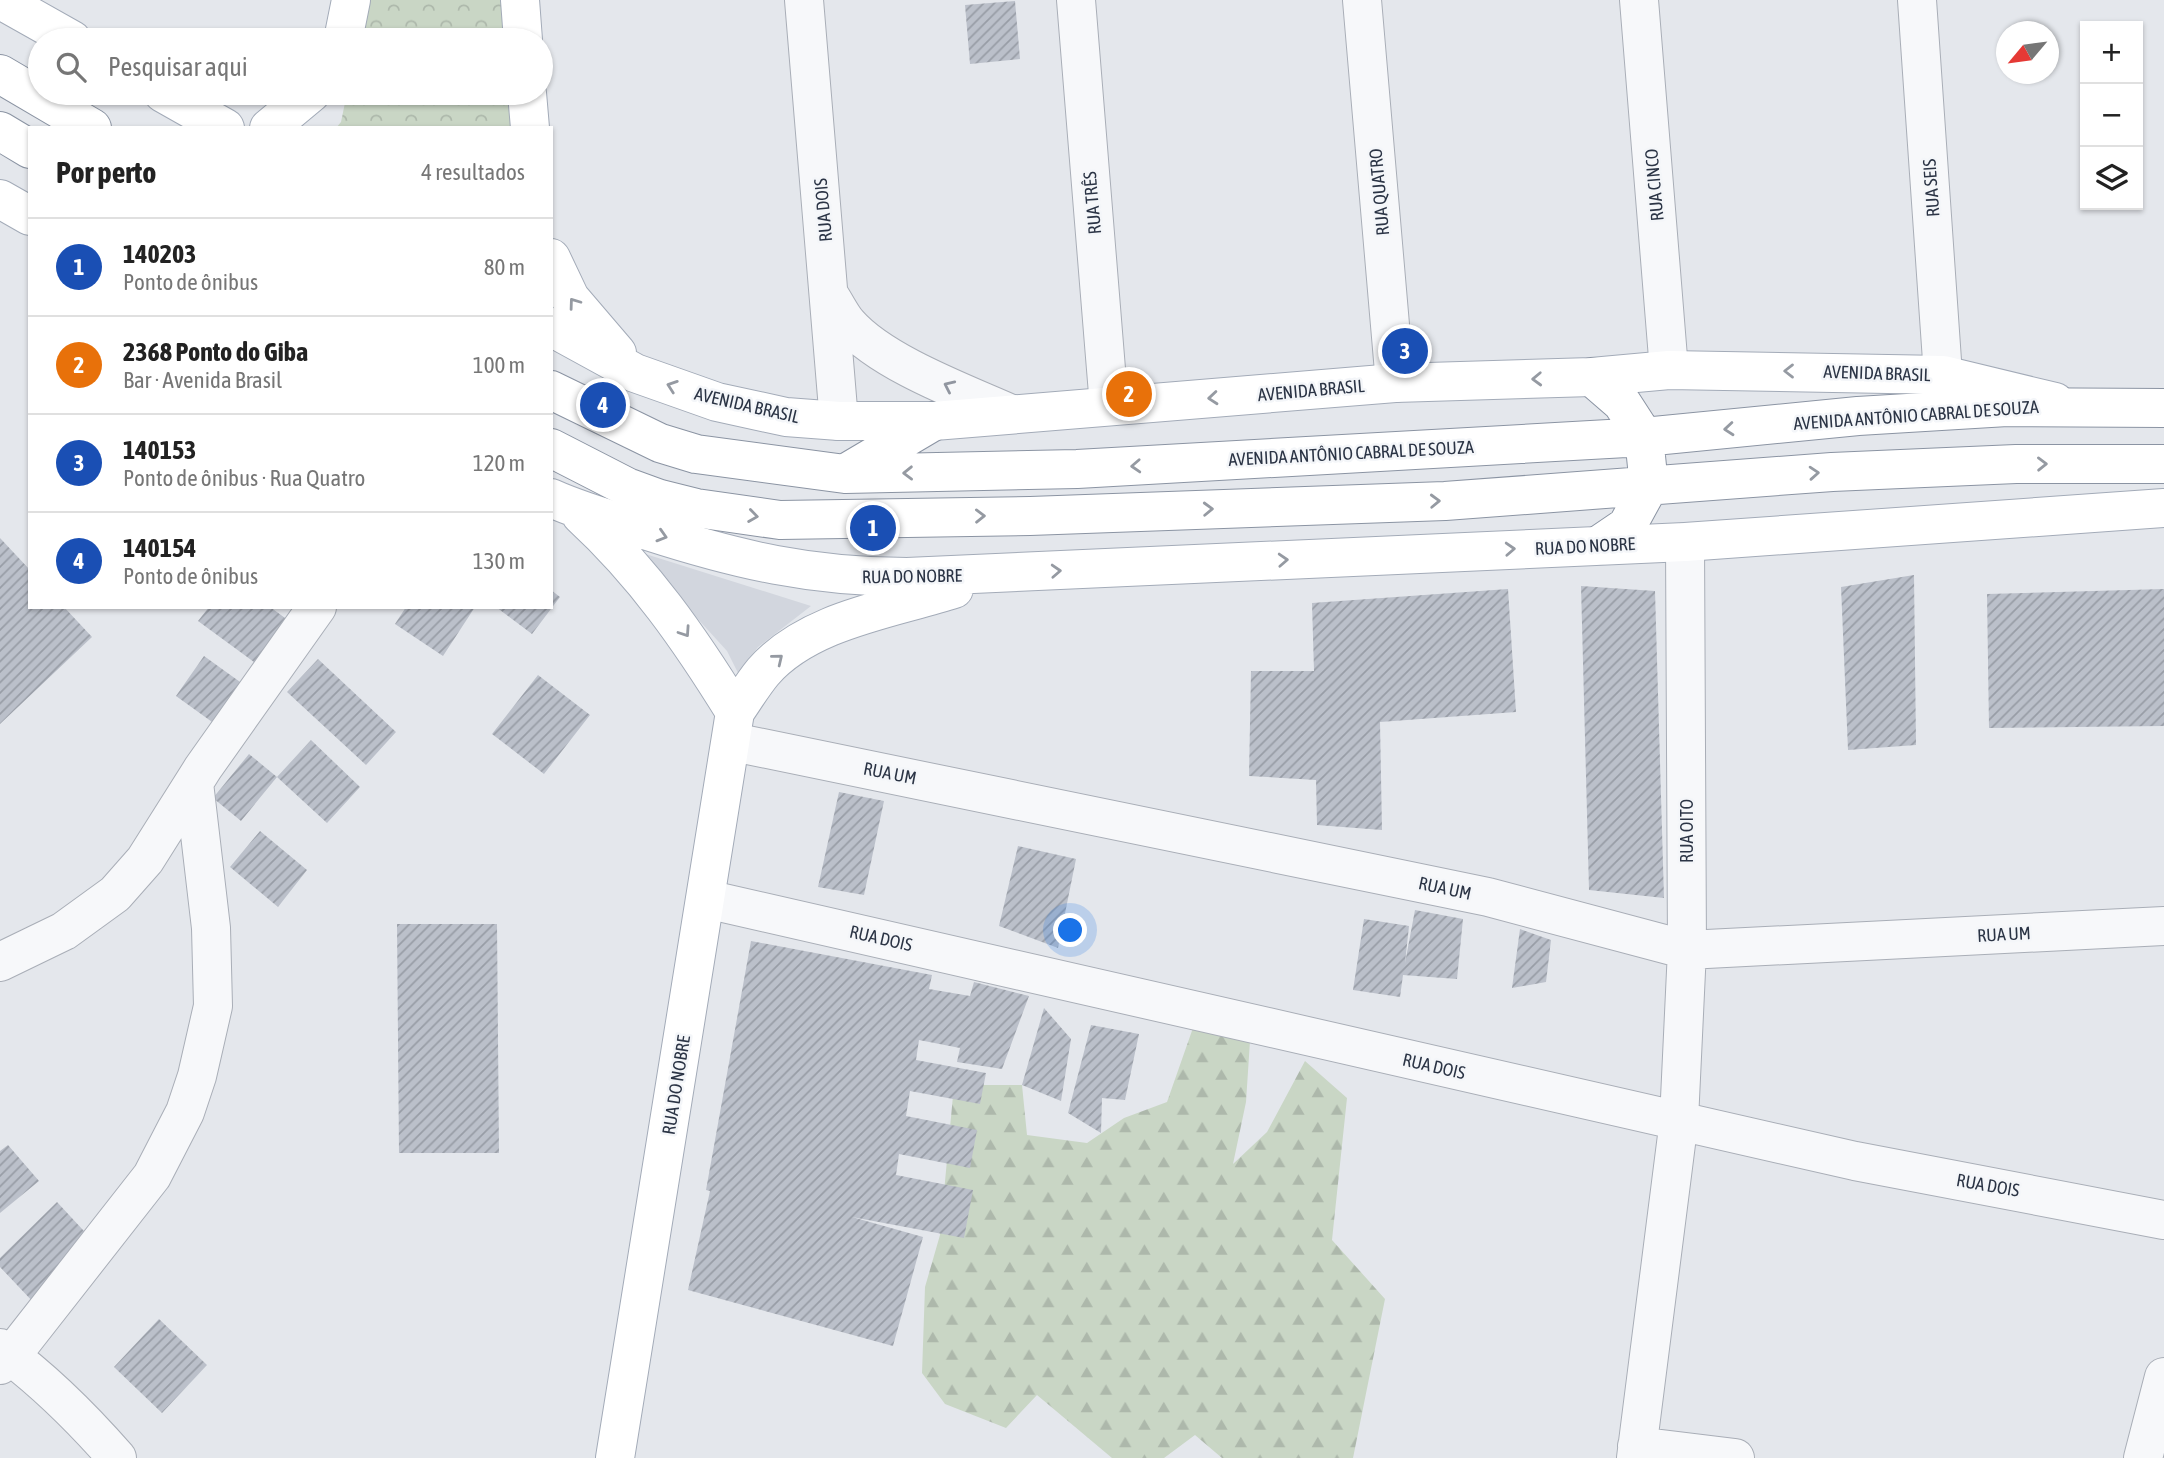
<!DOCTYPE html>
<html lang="pt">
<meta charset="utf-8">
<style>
:root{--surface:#fff;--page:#f2f2f2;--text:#222;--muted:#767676;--line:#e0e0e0;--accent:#d1495b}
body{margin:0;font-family:"Asap Condensed",sans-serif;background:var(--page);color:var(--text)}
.controls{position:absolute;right:21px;top:21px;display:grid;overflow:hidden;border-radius:0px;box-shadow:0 2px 5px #0004}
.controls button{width:63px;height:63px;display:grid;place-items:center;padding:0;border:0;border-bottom:2px solid var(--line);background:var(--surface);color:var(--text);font:35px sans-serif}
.compass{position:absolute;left:1996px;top:21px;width:63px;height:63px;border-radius:50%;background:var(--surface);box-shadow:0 2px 5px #0004;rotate:241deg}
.you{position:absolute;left:1071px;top:931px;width:24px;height:24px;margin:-18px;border:5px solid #fff;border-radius:50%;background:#1a73e8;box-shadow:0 0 0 10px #1a73e833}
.badge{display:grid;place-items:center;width:46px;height:46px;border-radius:50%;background:var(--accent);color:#fff;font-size:23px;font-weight:700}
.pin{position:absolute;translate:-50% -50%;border:4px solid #fff;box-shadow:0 2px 7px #0006}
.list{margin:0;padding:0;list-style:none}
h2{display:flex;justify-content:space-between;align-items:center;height:91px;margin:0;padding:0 28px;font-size:30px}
h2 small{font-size:23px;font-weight:400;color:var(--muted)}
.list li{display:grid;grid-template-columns:46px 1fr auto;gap:21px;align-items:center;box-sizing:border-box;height:98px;padding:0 28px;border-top:2px solid var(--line)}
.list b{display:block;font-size:26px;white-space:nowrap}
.list p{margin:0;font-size:23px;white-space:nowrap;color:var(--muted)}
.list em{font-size:23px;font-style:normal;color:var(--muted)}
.icon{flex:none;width:38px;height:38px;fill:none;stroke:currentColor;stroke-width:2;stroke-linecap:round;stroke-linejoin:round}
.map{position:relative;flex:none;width:2164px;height:1458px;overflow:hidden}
.search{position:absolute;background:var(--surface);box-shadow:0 2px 5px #0004;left:28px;top:28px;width:525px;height:77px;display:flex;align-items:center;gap:18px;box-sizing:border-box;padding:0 24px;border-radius:38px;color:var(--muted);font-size:26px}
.panel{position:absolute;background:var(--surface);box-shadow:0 2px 5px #0004;left:28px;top:126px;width:525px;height:483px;border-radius:0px}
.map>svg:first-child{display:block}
.built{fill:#d2d6de}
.forest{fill:url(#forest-firs)}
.park{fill:url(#park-crowns)}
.building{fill:url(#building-hatch)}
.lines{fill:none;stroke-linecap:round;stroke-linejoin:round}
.minor-casing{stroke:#a9aeb7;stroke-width:40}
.major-casing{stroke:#a3abb8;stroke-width:40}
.highway-casing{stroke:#8b94a3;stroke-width:40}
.minor{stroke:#f7f8fa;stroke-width:38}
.major{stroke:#fff;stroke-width:38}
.highway{stroke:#fff;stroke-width:38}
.oneway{stroke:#959aa2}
.oneway2{stroke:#9196a0}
.labels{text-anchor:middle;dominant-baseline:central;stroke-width:5;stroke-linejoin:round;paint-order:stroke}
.street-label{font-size:18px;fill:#2b3445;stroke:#f4f6f9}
</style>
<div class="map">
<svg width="2164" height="1458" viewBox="0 0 2164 1458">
<defs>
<pattern id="forest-firs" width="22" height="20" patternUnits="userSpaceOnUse" patternTransform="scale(1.75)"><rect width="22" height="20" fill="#c9d6c5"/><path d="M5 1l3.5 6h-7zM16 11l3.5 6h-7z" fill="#adb8ab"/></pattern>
<pattern id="park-crowns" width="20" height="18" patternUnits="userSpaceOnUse" patternTransform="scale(1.75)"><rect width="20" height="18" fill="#c9d6c5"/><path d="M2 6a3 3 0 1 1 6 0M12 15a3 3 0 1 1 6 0" fill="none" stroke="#adb8ab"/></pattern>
<pattern id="building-hatch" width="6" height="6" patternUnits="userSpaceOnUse" patternTransform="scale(1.75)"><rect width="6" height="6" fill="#bbc0ca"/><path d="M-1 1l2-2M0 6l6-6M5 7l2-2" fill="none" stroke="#989da6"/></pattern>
</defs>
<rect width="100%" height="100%" fill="#e4e7ec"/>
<path class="built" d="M636 551 811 606 758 647 738 673 727 651Z"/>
<path class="forest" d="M1194 1025 1250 1041 1246 1102 1233 1164 1267 1132 1305 1061 1347 1098 1332 1240 1385 1299 1353 1458H1222L1195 1435 1164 1458H1112L1037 1395 1006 1428 945 1404 922 1373 925 1287 940 1235 954 1085H1022L1027 1135 1087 1143 1124 1118 1167 1102Z"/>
<path class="park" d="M364 0H510L514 40H356Z
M347 93H519L522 128H336L341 122Z"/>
<path class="building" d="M1015 1 1020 59 970 64 965 5Z
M0 538 30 570V607H64L92 637 0 724Z
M1914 575 1916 745 1848 750 1841 587Z
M1581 586 1655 591 1664 898 1589 890Z
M1508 589 1516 712 1380 722 1382 830 1317 825 1316 780 1249 776 1251 671H1314L1312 603Z
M2164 589V726L1989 728 1987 594Z
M551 590 560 597 532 634 496 607H551Z
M209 607H270L296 626 265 670 198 621Z
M406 607H475L443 656 395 624Z
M204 656 254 692 226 732 176 696Z
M318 659 396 732 366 765 287 692Z
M538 675 590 715 544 774 492 734Z
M311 740 360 787 327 823 277 777Z
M249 754 277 777 241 821 213 798Z
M839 792 884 801 864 895 818 887Z
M260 831 307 870 278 907 230 867Z
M1018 846 1076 859 1058 948 999 926Z
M1415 910 1463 919 1457 979 1403 975 1400 997 1353 990 1364 919 1409 926 1405 963Z
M397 924H497L499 1153H399Z
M1520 929 1551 940 1546 982 1512 988Z
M751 941 932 975 929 989 970 996 974 982 1029 996 1002 1069 957 1062 960 1048 919 1040 916 1060 986 1073 980 1104 910 1091 906 1116 977 1130 970 1168 899 1154 896 1175 973 1190 964 1238 852 1217 923 1237 893 1346 688 1290 710 1191 706 1190Z
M1044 1008 1071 1039 1061 1101 1022 1085Z
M1091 1025 1139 1034 1125 1100 1102 1098 1101 1133 1068 1113Z
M8 1145 39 1181 0 1213V1151Z
M57 1202 96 1244 35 1304 0 1267V1258Z
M159 1319 207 1365 162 1413 114 1367Z"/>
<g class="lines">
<g class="minor-casing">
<path id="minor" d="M804 0 839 421
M1076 0 1109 406
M1362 0 1395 383
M1639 0 1669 370
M1917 0 1943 375
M830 296C836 305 841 316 848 324 882 363 964 393 1011 414
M733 742 1488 897 1687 950 2164 926
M706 899 1855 1161 2164 1220
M0 962 64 931 115 894 145 860 203 768 317 607
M0 1348C44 1380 82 1418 117 1458
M0 1365 11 1356 152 1176 185 1112 197 1076 213 1006 211 928 194 783
M1637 1446 1735 1458
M1636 1458 1679 1120 1687 950 1685 542
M2143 1458 2164 1377"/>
</g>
<g class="major-casing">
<path id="major" d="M1 0 72 40
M520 0 523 40
M343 40 351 0
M163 93 225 128
M527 93 530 128
M269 128 311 93
M0 199 30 216
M551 258 570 298 617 353
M551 327 635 373 717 402 786 417 839 421H934L1395 383 1592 377 1669 370 1943 375 2055 402
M551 498C582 512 615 521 648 531 738 560 812 577 907 577L1685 542 2164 508
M581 515C644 573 690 639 735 712
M615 1458 735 712C744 699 753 684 763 672 808 620 892 609 954 589"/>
</g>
<g class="highway-casing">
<path id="highway" d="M0 74 92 128
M0 131 30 149
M1592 377 1622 403 1644 437 1649 486 1627 526 1599 545
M551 390 660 443 696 454 845 474 1077 469 1644 437 1858 416 2007 407 2164 408
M551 448 627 487 660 499 696 508 780 520 1030 516 1445 501 1832 472 2016 464H2164
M846 473 934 421"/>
</g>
<use href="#minor" class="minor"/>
<use href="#major" class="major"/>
<use href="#highway" class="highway"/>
</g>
<defs><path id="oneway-chevron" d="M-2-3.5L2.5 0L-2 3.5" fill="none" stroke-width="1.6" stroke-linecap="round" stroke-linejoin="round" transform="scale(1.75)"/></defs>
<g class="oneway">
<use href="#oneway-chevron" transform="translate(574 303) rotate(-126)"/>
<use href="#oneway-chevron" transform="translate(1789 371) rotate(-180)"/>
<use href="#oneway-chevron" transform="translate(1537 379) rotate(178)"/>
<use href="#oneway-chevron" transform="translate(672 386) rotate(-161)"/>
<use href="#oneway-chevron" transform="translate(1213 398) rotate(175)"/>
<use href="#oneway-chevron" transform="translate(1729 429) rotate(175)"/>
<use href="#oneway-chevron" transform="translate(2042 464) rotate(-1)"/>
<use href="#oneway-chevron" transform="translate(1136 466) rotate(177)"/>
<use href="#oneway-chevron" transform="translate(908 473) rotate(179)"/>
<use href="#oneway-chevron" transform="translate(1814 473) rotate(-4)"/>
<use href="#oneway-chevron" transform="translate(1435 501) rotate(-2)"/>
<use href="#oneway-chevron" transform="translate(1208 509) rotate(-2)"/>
<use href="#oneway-chevron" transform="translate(753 516) rotate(8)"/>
<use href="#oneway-chevron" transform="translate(980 516) rotate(-1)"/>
<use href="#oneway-chevron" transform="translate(662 536) rotate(17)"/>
<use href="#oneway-chevron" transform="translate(1510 549) rotate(-3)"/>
<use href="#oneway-chevron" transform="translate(1283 560) rotate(-3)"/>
<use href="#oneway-chevron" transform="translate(1056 571) rotate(-3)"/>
<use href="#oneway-chevron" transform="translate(685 632) rotate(56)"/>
<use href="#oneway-chevron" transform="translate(778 659) rotate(-39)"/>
</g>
<use class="oneway2" href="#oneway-chevron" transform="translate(949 386) rotate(-155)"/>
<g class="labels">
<g class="street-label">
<text transform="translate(1654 185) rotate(-95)">RUA CINCO</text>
<text transform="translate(1931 188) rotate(-94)">RUA SEIS</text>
<text transform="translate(1379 192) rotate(-95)">RUA QUATRO</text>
<text transform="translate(1092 203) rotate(-95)">RUA TRÊS</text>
<text transform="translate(823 210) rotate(-95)">RUA DOIS</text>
<text transform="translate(1877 373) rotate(2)">AVENIDA BRASIL</text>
<text transform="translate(1311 390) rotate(-5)">AVENIDA BRASIL</text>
<text transform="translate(747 405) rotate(13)">AVENIDA BRASIL</text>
<text transform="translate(1916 415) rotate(-4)">AVENIDA ANTÔNIO CABRAL DE SOUZA</text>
<text transform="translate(1351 453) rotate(-3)">AVENIDA ANTÔNIO CABRAL DE SOUZA</text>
<text transform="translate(1585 546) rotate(-3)">RUA DO NOBRE</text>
<text transform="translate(912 576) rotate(-1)">RUA DO NOBRE</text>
<text transform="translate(890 773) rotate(11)">RUA UM</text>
<text transform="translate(1686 831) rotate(-90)">RUA OITO</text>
<text transform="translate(1445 888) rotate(12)">RUA UM</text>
<text transform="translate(2004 934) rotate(-3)">RUA UM</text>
<text transform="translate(881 938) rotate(13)">RUA DOIS</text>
<text transform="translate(1434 1066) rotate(13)">RUA DOIS</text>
<text transform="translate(676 1085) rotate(-81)">RUA DO NOBRE</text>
<text transform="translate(1988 1185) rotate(10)">RUA DOIS</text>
</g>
</g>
</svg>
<div class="controls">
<button>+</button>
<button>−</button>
<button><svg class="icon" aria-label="layers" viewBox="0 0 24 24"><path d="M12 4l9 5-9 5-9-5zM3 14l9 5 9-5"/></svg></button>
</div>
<svg class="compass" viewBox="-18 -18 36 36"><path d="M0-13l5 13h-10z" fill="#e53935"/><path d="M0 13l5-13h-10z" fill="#767676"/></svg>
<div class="you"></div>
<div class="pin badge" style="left:873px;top:528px;background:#1a4fb4">1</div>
<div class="pin badge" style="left:1129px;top:394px;background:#e8710a">2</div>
<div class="pin badge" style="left:1405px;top:351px;background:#1a4fb4">3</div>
<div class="pin badge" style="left:603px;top:405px;background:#1a4fb4">4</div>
<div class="search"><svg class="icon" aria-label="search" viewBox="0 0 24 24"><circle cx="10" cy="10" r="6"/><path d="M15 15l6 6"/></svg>Pesquisar aqui</div>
<section class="panel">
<h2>Por perto<small>4 resultados</small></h2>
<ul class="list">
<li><span class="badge" style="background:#1a4fb4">1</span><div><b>140203</b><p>Ponto de ônibus</p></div><em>80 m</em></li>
<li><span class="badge" style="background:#e8710a">2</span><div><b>2368 Ponto do Giba</b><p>Bar · Avenida Brasil</p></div><em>100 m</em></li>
<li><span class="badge" style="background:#1a4fb4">3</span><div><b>140153</b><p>Ponto de ônibus · Rua Quatro</p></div><em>120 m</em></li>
<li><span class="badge" style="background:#1a4fb4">4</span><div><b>140154</b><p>Ponto de ônibus</p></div><em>130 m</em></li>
</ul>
</section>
</div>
